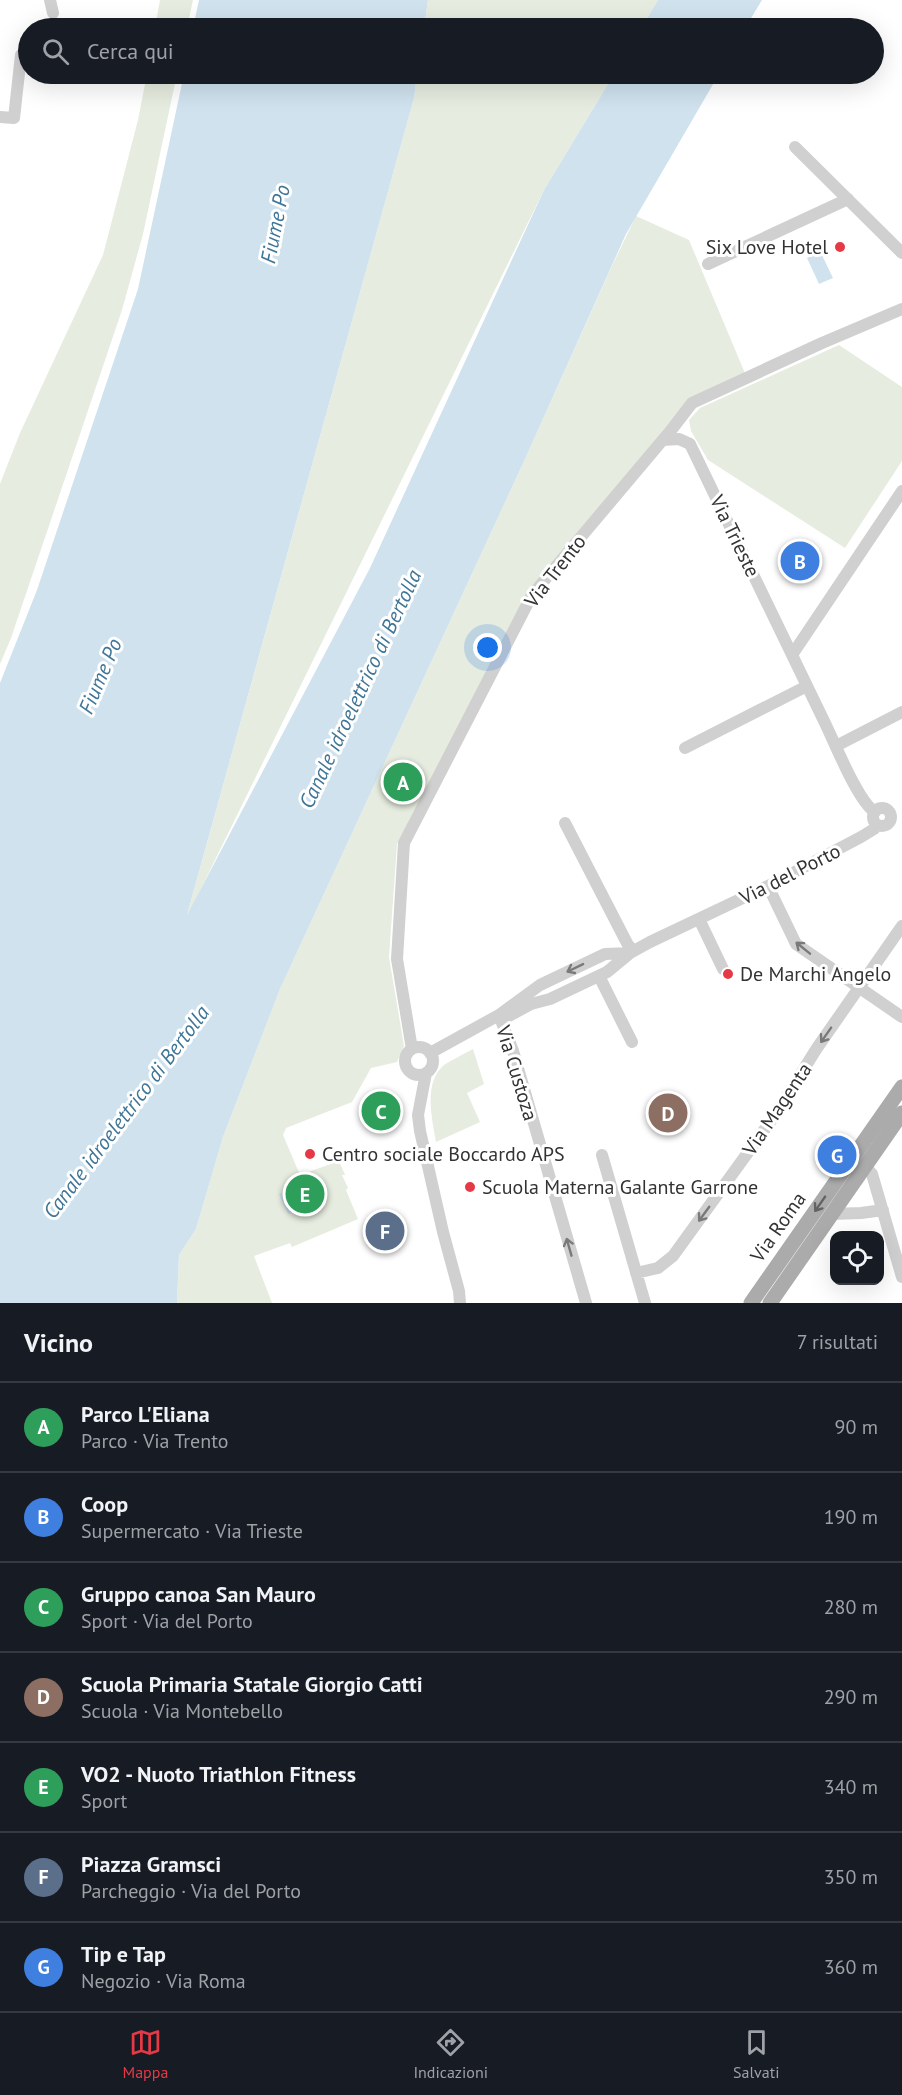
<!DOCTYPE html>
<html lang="it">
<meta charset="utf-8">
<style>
:root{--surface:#171b24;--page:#20242c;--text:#f1f3f6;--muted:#9ea1a6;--line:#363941;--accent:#e63946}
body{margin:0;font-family:"PT Sans",sans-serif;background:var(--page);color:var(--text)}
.controls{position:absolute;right:18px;bottom:18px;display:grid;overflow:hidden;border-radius:12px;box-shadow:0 6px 24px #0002}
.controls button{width:54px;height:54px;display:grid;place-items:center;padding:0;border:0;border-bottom:2px solid var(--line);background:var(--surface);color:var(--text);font:30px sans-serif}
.you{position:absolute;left:488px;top:648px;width:21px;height:21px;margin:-15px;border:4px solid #fff;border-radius:50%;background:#1a73e8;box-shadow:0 0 0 9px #1a73e833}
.badge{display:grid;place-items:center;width:39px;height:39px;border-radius:50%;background:var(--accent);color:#fff;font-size:20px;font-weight:700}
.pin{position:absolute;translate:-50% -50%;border:3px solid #fff;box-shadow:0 2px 6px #0006}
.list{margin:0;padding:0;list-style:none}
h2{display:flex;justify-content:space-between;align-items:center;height:78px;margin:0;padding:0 24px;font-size:26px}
h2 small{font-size:20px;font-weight:400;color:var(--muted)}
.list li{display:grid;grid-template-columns:39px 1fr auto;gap:18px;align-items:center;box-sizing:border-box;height:90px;padding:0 24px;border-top:2px solid var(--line)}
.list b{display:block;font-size:22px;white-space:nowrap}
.list p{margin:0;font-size:20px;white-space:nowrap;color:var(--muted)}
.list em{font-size:20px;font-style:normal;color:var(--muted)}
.icon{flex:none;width:33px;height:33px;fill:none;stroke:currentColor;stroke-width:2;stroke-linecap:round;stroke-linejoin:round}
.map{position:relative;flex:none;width:902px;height:1303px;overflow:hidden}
.search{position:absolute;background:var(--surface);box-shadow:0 6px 24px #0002;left:18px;right:18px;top:18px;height:66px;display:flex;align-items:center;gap:15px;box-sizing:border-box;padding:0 21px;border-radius:33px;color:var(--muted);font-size:22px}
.sheet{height:708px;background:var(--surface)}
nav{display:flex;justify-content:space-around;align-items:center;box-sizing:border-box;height:84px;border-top:2px solid var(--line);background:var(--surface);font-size:16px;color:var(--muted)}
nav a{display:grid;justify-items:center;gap:3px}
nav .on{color:var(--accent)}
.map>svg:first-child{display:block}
.green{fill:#e6ecdf}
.water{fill:#cfe2ee}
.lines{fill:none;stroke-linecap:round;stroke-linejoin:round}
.minor{stroke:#d0d0d0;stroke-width:12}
.major{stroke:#ababab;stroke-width:15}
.oneway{stroke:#7a7a7a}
.oneway2{stroke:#636363}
.poi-dot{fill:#e63946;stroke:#fff;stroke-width:2}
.labels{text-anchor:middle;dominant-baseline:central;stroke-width:6;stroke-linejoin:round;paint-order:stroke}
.poi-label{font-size:20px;fill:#333;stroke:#fff;text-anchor:start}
.street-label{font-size:20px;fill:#333;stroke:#fff}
.water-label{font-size:21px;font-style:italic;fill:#3f7597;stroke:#fff}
</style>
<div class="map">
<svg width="902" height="1303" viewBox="0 0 902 1303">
<rect width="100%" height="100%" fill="#fff"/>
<path class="green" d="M160 0H193L187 28H155Z
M428 0H658L641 28H424Z
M147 74H177L143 234 122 310 11 638 0 664V484L20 433 103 255 138 120Z
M417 74H614L544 190 186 919 414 98Z
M636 216 689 240 747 378 692 403 532 595 397 844 389 957 404 1046 397 1062 371 1068 352 1102 286 1128 283 1135 300 1175 339 1161 345 1175H342L348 1188 346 1190 358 1219 292 1247 290 1243 254 1256 272 1303H177L179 1255 196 1229 223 1137 280 989 525 459 611 268Z
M839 345 902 387V461L845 548 708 460 691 431 689 420 700 408Z
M473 1049 484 1084 467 1093 480 1122 436 1142C432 1118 423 1083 444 1065 453 1059 464 1054 473 1049Z"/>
<path class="water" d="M199 0H428L424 28H193Z
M658 0H762L745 28H641Z
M184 74H417L414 98 187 915 370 568 544 190 614 74H719L626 234 525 459 280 989 223 1137 196 1229 179 1255 177 1303H0V683L37 590 138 289Z
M820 251 833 278 819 284 807 258Z
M309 1182 317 1201 288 1214 279 1194Z"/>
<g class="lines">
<path class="minor" d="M50 0 53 13
M0 117 14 118 21 55
M795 147 902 253
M708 264 848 199
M663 440 679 439 690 444C735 536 779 629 824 721 834 741 858 802 875 812
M792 655 902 491
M836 746 902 712
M685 748 807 686
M873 817a9 9 0 1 1 18 0a9 9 0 1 1-18 0Z
M565 823 628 945 634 951
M768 886 796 944 902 1017
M699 919 723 969
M599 976 632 1042
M499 1015 507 1017 531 1004 550 999 607 972 630 953 650 942 768 886 861 837 874 829 876 824
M499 1015 513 1051 586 1303
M405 1061a14 14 0 1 1 28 0a14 14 0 1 1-28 0Z
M412 1049 397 959 404 843 532 595 672 429 692 403 822 343 902 309
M430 1053 499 1015 540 985 605 954 630 953
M426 1073 418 1115 420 1131 443 1232 459 1291 460 1303
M602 1155 645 1303
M865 1166 872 1174 902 1277
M832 1214 861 1213 883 1210
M636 1273 658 1268 673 1256 775 1115 817 1048 902 926"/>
<path class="major" d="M751 1303 902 1087
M770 1303 902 1113"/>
</g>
<defs><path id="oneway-shaft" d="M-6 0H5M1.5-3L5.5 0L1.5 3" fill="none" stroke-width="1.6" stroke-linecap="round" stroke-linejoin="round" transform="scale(1.5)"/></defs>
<g class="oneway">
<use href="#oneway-shaft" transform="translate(803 948) rotate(-141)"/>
<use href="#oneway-shaft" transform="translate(575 968) rotate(154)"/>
<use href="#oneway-shaft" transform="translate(826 1035) rotate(125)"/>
<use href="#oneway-shaft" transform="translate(704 1214) rotate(126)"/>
<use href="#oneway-shaft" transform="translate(569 1247) rotate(-106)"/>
</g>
<use class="oneway2" href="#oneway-shaft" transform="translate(820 1204) rotate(125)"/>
<g class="poi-dot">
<circle cx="840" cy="247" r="6"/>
<circle cx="728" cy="974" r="6"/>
<circle cx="310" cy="1154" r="6"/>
<circle cx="470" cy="1187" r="6"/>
</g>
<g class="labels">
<g class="poi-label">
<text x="828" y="247" text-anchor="end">Six Love Hotel</text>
<text x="740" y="974">De Marchi Angelo</text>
<text x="322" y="1154">Centro sociale Boccardo APS</text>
<text x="482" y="1187">Scuola Materna Galante Garrone</text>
</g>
<g class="street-label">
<text transform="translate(735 536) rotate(64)">Via Trieste</text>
<text transform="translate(555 571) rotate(-52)">Via Trento</text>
<text transform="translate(790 874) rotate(-27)">Via del Porto</text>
<text transform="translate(517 1073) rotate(73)">Via Custoza</text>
<text transform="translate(777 1109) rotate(-56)">Via Magenta</text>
<text transform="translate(778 1227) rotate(-55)">Via Roma</text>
</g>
<g class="water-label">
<text transform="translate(275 224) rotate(-79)">Fiume Po</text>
<text transform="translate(100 676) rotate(-67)">Fiume Po</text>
<text transform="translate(360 689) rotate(-65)">Canale idroelettrico di Bertolla</text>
<text transform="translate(126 1112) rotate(-53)">Canale idroelettrico di Bertolla</text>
</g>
</g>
</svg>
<div class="controls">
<button><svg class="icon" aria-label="locate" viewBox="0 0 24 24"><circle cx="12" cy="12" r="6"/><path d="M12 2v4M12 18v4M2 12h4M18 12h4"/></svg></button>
</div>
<div class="you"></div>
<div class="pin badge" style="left:403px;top:782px;background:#2e9e5b">A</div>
<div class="pin badge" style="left:800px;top:561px;background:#3f7fe0">B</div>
<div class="pin badge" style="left:381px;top:1111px;background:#2e9e5b">C</div>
<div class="pin badge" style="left:668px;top:1113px;background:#8d6e63">D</div>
<div class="pin badge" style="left:305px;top:1194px;background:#2e9e5b">E</div>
<div class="pin badge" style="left:385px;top:1231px;background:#5c6f8a">F</div>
<div class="pin badge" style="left:837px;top:1155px;background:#3f7fe0">G</div>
<div class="search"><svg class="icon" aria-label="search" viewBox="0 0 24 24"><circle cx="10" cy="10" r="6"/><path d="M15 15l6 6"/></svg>Cerca qui</div>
</div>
<section class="sheet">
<h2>Vicino<small>7 risultati</small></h2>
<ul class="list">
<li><span class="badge" style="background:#2e9e5b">A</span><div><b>Parco L'Eliana</b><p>Parco · Via Trento</p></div><em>90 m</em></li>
<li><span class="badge" style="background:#3f7fe0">B</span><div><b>Coop</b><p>Supermercato · Via Trieste</p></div><em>190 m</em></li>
<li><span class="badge" style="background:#2e9e5b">C</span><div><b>Gruppo canoa San Mauro</b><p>Sport · Via del Porto</p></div><em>280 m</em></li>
<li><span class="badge" style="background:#8d6e63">D</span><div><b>Scuola Primaria Statale Giorgio Catti</b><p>Scuola · Via Montebello</p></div><em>290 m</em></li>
<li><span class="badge" style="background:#2e9e5b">E</span><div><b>VO2 - Nuoto Triathlon Fitness</b><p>Sport</p></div><em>340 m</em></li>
<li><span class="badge" style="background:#5c6f8a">F</span><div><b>Piazza Gramsci</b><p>Parcheggio · Via del Porto</p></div><em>350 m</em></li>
<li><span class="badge" style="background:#3f7fe0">G</span><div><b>Tip e Tap</b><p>Negozio · Via Roma</p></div><em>360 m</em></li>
</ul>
</section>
<nav>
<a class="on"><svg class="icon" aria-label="map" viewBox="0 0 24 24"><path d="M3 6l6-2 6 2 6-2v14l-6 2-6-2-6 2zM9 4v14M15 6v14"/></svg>Mappa</a>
<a><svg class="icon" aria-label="directions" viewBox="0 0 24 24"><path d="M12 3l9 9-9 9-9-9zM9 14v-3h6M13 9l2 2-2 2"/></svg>Indicazioni</a>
<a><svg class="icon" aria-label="saved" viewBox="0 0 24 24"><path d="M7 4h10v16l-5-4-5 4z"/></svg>Salvati</a>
</nav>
